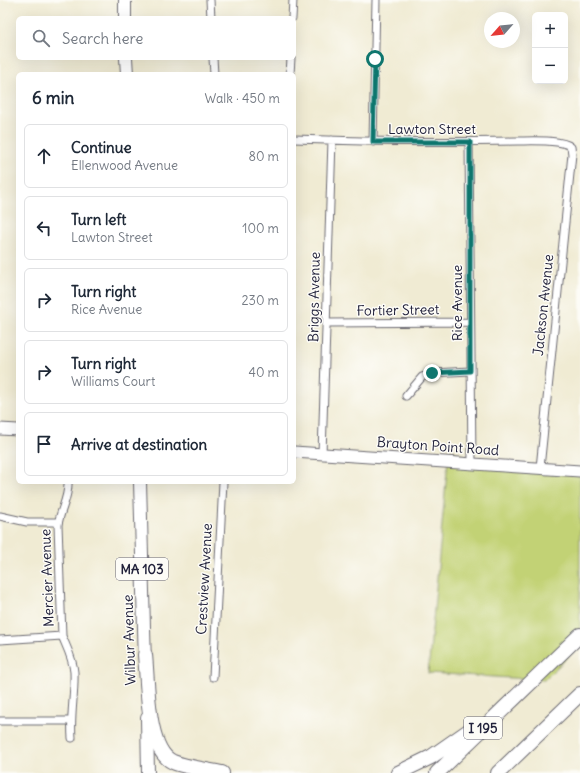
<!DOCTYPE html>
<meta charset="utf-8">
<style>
:root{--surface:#fff;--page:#f2f2f3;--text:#1f2937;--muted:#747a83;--line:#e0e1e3}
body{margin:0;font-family:Delius,sans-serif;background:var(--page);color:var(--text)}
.controls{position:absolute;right:12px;top:12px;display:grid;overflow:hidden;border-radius:6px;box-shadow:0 4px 16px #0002}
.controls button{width:36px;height:36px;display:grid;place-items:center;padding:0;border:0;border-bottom:1px solid var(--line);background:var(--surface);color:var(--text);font:20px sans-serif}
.compass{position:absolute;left:484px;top:12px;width:36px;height:36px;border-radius:50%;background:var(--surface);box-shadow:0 4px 16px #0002;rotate:243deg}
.stop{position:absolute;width:12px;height:12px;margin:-9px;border:3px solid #0f766e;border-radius:50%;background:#fff}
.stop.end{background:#0f766e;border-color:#fff;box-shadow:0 1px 4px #0008}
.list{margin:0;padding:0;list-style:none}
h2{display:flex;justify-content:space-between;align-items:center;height:52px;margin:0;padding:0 16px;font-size:17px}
h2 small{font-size:13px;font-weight:400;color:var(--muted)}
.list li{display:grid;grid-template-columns:26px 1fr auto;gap:12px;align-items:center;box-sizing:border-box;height:64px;margin:0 8px 8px;padding:0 8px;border:1px solid var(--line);border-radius:6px}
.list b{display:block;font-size:15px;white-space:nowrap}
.list p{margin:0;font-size:13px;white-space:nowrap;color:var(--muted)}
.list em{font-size:13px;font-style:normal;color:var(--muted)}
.icon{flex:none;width:22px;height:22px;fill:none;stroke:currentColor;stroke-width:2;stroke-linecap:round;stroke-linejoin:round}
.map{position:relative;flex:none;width:580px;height:773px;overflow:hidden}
.search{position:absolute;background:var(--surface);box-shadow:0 4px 16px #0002;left:16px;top:16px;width:280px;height:44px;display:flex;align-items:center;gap:10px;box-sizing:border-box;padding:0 14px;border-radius:6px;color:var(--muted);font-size:15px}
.panel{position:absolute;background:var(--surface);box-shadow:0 4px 16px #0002;left:16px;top:72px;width:280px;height:412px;border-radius:6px}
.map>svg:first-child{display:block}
.green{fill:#c2d275;stroke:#727a58}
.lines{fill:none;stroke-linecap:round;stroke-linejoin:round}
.street-casing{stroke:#6a6870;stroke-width:9}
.secondary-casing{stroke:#6a6870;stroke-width:13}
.primary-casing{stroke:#6a6870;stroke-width:14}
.highway-casing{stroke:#6a6870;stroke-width:16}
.street{stroke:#fff;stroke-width:7}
.secondary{stroke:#fff;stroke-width:11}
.primary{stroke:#fff;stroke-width:12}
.highway{stroke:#fff;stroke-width:14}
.route{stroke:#0f766e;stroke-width:5}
.labels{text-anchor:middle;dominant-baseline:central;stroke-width:3;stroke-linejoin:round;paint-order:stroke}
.shield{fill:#fdfcf7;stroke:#646373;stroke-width:1}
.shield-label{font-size:13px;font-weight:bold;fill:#22223b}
.street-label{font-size:14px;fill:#22223b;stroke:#fdfcf7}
</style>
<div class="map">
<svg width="580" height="773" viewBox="0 0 580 773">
<rect width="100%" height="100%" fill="#fdfcf7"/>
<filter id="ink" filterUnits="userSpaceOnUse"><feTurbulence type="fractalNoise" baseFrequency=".025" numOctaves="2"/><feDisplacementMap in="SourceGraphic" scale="8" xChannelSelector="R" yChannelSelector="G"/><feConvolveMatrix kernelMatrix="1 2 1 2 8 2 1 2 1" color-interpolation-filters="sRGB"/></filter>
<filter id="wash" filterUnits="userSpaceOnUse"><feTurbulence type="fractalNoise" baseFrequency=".012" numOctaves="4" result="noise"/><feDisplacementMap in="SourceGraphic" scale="16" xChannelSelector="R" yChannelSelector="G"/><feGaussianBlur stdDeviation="0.9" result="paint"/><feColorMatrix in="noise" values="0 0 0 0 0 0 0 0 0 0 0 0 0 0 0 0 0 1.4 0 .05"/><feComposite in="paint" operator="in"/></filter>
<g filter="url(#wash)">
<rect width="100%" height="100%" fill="#f0ebd3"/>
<path class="green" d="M449 450 494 466 580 470V645L544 680 428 673Z"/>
</g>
<g filter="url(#ink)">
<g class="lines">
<g class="street-casing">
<path id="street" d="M210 0 211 18
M292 18 293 0
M213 58 214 74
M290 74 291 58
M294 139C369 142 443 142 517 141 530 141 562 139 571 147L572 154 540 468
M373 142 376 0
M469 142 472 463
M327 323 470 322
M406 396 422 377 433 373 470 371
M322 454 332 140
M68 482C69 498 60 510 58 525L62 636C67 648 73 659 74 672 75 694 70 715 72 738
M0 516 27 522H58
M0 640 62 636
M213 677 223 482
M0 721H71"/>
</g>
<g class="secondary-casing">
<path id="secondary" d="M0 429 18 430
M294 452 580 471"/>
</g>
<g class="primary-casing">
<path id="primary" d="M125 0V18
M126 58 127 74
M140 482 145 664
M147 718 148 773"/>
</g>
<g class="highway-casing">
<path id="highway" d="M145 655C148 681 146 750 173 762 185 767 209 770 222 773
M398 773 431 757 474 727
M437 773 580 635
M498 773 580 694"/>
</g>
<use href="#street" class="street"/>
<use href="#secondary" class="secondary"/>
<use href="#primary" class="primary"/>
<use href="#highway" class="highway"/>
</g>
</g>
<g class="lines" filter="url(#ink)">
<path class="route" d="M375 59 373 142H470V371L432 373"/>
</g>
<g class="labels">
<g class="shield">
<rect x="116" y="558" width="52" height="22" rx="3"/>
<rect x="464" y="717" width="38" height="22" rx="3"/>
</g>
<g class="shield-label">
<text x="142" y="569">MA 103</text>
<text x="483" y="728">I 195</text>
</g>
<g class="street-label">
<text x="432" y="129">Lawton Street</text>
<text transform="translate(314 297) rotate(-89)">Briggs Avenue</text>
<text transform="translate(457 303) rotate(-90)">Rice Avenue</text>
<text transform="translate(543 305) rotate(-84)">Jackson Avenue</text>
<text transform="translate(398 310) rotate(-1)">Fortier Street</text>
<text transform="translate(438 446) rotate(4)">Brayton Point Road</text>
<text transform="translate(47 578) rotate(-92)">Mercier Avenue</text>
<text transform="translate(204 579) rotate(-87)">Crestview Avenue</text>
<text transform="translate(129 640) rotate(-92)">Wilbur Avenue</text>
</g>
</g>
</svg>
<div class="controls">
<button>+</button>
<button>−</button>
</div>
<svg class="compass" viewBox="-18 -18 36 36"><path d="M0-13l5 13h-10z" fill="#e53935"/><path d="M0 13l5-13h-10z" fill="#747a83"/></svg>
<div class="stop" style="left:375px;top:59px"></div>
<div class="stop end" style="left:432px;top:373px"></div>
<div class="search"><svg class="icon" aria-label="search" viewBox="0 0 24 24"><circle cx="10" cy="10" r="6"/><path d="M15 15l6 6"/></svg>Search here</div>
<section class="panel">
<h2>6 min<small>Walk · 450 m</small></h2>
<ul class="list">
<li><svg class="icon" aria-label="ahead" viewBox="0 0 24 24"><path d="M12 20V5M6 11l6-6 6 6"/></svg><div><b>Continue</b><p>Ellenwood Avenue</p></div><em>80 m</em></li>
<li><svg class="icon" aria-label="left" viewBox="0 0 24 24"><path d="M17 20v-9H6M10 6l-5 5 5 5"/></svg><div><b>Turn left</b><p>Lawton Street</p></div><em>100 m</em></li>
<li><svg class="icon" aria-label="right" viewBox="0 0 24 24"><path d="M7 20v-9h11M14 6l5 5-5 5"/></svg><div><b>Turn right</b><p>Rice Avenue</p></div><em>230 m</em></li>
<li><svg class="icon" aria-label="right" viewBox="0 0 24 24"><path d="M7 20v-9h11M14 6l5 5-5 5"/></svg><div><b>Turn right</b><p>Williams Court</p></div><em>40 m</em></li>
<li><svg class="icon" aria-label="arrive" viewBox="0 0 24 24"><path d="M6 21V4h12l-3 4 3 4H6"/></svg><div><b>Arrive at destination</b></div></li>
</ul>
</section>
</div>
